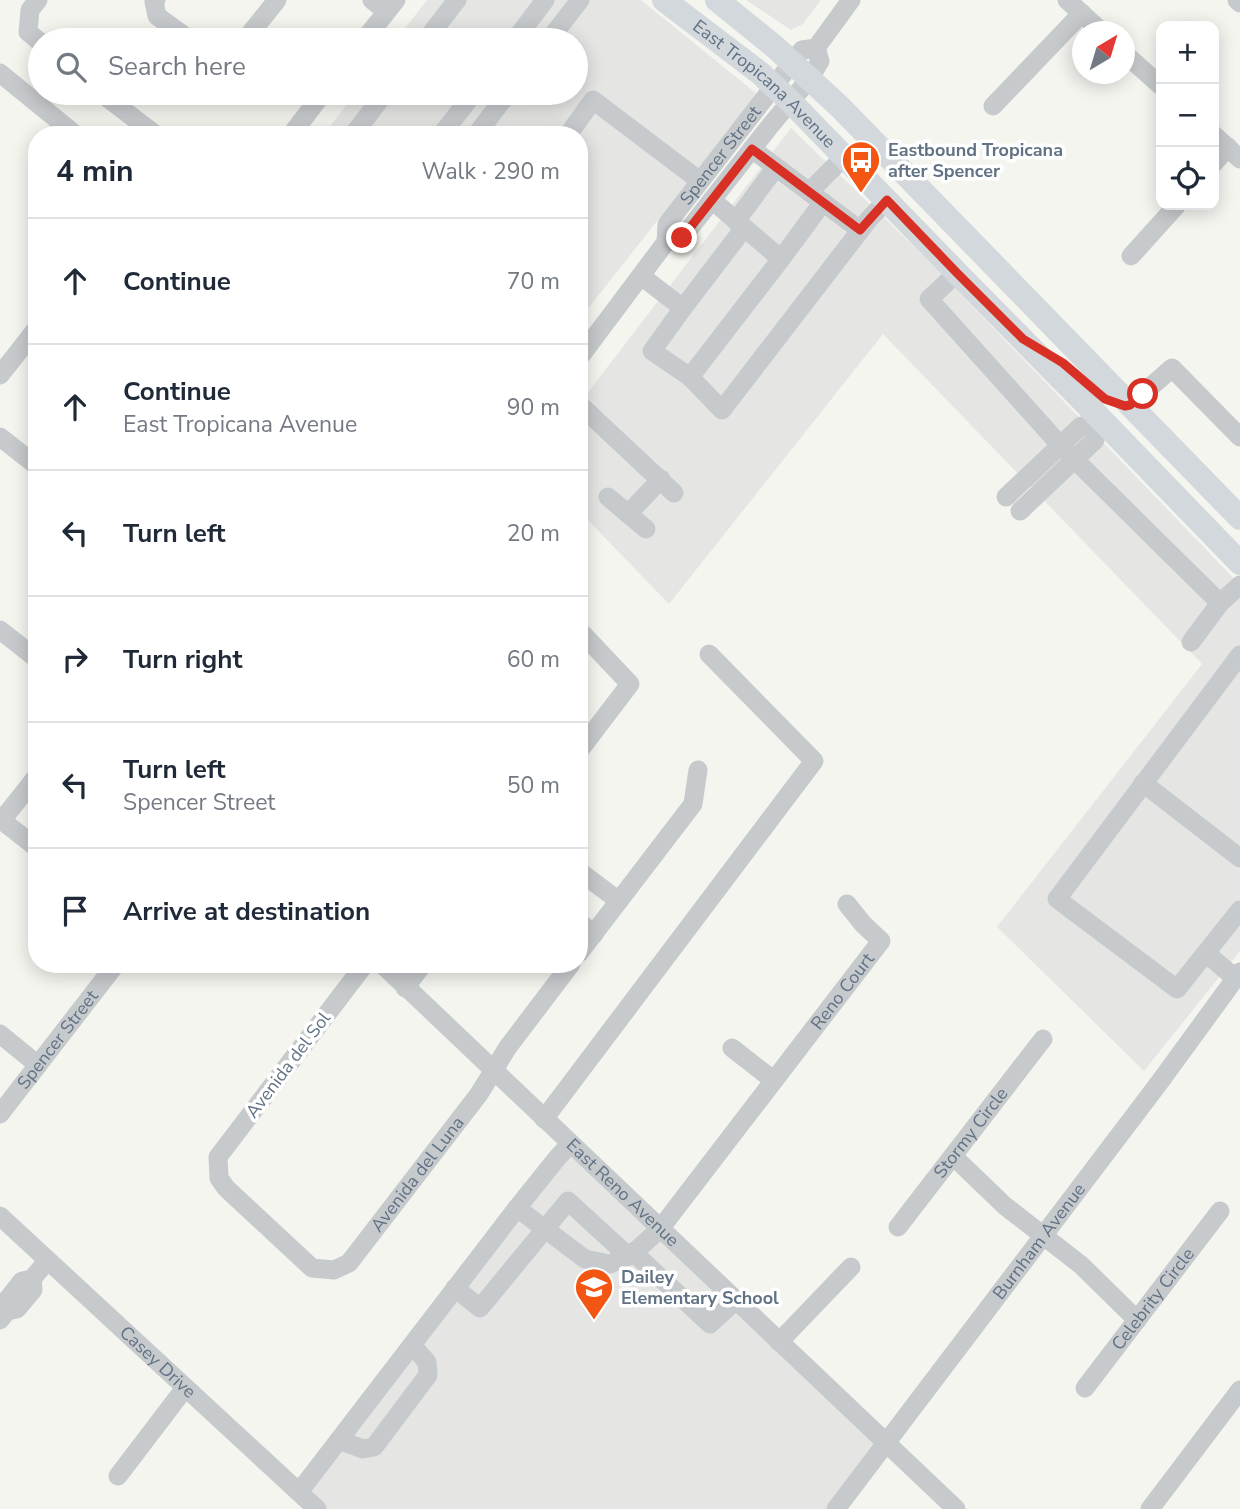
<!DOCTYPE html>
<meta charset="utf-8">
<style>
:root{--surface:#fff;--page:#f6f6f7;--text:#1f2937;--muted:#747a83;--line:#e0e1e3}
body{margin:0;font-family:"Nunito Sans",sans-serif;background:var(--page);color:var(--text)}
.controls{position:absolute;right:21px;top:21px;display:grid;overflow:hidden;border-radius:14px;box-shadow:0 4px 18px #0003}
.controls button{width:63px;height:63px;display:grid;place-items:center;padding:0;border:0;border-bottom:2px solid var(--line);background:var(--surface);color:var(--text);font:35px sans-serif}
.compass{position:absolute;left:1072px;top:21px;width:63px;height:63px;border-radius:50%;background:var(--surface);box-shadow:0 4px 18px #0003;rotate:38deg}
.stop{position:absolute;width:21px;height:21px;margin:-16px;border:5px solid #d93025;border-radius:50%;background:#fff}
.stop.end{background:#d93025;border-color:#fff;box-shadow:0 2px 7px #0008}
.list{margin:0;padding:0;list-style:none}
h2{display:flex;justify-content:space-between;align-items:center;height:91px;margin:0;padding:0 28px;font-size:30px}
h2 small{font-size:23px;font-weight:400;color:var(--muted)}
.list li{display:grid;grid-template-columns:46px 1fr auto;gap:21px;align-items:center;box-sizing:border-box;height:126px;padding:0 28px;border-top:2px solid var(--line)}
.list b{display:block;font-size:26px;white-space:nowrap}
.list p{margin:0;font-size:23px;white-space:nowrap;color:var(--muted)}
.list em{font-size:23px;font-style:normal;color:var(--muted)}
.icon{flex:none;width:38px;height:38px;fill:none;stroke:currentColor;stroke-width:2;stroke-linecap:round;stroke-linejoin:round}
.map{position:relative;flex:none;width:1240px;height:1509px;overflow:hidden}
.search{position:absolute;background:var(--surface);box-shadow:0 4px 18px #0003;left:28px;top:28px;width:560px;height:77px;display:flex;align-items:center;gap:18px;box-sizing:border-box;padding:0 24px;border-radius:38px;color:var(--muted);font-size:26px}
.panel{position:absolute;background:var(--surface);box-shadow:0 4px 18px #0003;left:28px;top:126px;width:560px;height:847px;border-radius:28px}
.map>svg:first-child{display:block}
.built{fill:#e5e6e4}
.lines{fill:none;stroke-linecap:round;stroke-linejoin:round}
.minor{stroke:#c7cacd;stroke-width:19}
.major{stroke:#d2d8dc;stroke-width:24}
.route{stroke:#d93025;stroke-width:9}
.labels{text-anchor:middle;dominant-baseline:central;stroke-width:7;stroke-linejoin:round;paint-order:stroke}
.street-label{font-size:18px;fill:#617284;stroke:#fff}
.poi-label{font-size:18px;font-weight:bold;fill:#617284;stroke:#fff;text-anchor:start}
</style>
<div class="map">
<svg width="1240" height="1509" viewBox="0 0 1240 1509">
<rect width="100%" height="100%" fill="#f5f5f0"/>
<path class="built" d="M427 0H641L757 94 579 320V135H323L356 93H576V40H396Z
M746 0H821L803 24 791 30Z
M791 128 932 264 1240 585V951L1144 1071 997 927 1202 664 883 334 669 604 579 511V404Z
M570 1144 887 1442 836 1509H317L299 1493Z"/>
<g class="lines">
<g class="minor">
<path d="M38 0 30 10 28 32 40 42"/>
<path d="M156 0 154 2 157 16 190 40"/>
<path d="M372 0 386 11"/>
<path d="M1067 0 1102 32"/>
<path d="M1237 0 1240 3"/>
<path d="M245 40 277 0"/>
<path d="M364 40 396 0"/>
<path d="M426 40 457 0"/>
<path d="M515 40 545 0"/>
<path d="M549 40 580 0"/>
<path d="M1124 53 1161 86"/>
<path d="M0 73 76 135"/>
<path d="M101 93 156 135"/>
<path d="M993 106 1082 13"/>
<path d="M291 135 323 93"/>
<path d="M353 135 385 93"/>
<path d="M441 135 474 93"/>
<path d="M476 135 508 93"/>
<path d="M568 135 593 100 700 181"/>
<path d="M1214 135 1240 159"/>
<path d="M752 149 860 230"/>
<path d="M1214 163 1228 147"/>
<path d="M809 192 845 156"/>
<path d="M712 200 781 259"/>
<path d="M736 221 776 167"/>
<path d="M744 228 683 308 652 351 690 377 722 410 869 219 887 200"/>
<path d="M666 242 682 238 770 126 810 78 820 61 816 48"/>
<path d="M1131 256 1177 205"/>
<path d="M957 273 929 299 1061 446 1220 603 1240 585"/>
<path d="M641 276 683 308"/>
<path id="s1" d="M579 358 666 242 667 224 802 50 816 48 851 0"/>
<path d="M0 375 37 328"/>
<path d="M690 377 781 259 823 202"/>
<path d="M579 404 674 493"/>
<path d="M1130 405 1172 368 1240 437"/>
<path d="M0 437 37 466"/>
<path d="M608 497 646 529"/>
<path d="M1006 497 1081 426H1096L1102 421"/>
<path d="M1020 511 1095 440 1096 426"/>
<path d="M628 514 661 479"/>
<path d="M0 630 37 659"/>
<path d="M579 630 630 684 579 751"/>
<path d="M1191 642 1220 603"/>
<path d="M1240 655 1057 899 1177 989 1240 910"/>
<path d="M1143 783 1240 858"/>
<path d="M0 819 37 848"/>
<path d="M2 820 37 776"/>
<path d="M579 871 619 901"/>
<path d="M579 922 594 934"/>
<path d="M579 953 693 804 698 770"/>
<path d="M1206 953 1235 978"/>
<path id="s2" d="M365 964 218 1157 219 1178 226 1188 312 1268 334 1270 349 1263 479 1094 508 1047 571 964"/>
<path id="s3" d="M382 964 956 1509"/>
<path d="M405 988 423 964"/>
<path d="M0 1034 38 1065"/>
<path d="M732 1048 773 1080"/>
<path id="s4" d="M0 1114 116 964"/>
<path d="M544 1119 814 761 709 654"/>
<path d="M953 1156 1005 1206 1081 1265 1137 1320"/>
<path id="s5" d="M517 1208 585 1259 610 1264 631 1255 660 1229 881 941 863 924 847 904"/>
<path id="s6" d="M0 1216 317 1509"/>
<path id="s7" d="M898 1227 1043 1039"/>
<path d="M633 1252 710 1324 736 1300"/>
<path d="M455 1288 480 1308 568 1201 628 1256"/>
<path d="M7 1311 17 1309 33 1290 32 1279"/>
<path d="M0 1320 7 1311V1300L22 1281 32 1279 47 1261"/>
<path d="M779 1342 851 1267"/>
<path id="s8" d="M1085 1388 1220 1211"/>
<path d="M339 1440 363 1449 374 1447 428 1375 427 1362 412 1345"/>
<path d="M118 1476 185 1388"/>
<path d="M299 1492 517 1208 558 1157 570 1144"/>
<path id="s9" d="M836 1509 1159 1083 1240 972"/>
<path d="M1150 1509 1240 1390"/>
</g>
<g class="major">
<path id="s10" d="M664 0 760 73 790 101 957 273 1093 411 1240 563"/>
<path d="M717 0 775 47 840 107 1240 518"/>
</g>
</g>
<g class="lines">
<path class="route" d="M682 238 752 149 860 230 887 200 957 273 1023 339 1063 363 1105 399 1125 406 1130 405 1143 394"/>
</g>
<defs>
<g id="bus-pin" transform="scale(2.0125)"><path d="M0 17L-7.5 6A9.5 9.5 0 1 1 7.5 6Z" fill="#f35512" stroke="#fff"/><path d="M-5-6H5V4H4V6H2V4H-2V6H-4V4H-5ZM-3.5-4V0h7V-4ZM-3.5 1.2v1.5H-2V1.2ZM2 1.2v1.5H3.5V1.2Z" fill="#fff"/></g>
<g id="school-pin" transform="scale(2.0125)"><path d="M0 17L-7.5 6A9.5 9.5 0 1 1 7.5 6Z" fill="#f35512" stroke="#fff"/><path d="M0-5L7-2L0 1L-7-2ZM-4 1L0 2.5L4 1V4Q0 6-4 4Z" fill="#fff"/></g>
</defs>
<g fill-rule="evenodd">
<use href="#bus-pin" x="861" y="160"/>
<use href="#school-pin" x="594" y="1287"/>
</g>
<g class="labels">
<g class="street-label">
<text stroke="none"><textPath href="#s10" startOffset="131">East Tropicana Avenue</textPath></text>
<text stroke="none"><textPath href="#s1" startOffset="250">Spencer Street</textPath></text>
<text stroke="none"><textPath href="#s5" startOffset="472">Reno Court</textPath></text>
<text stroke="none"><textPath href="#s4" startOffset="94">Spencer Street</textPath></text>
<text transform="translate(288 1065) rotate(-53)">Avenida del Sol</text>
<text stroke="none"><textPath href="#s7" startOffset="119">Stormy Circle</textPath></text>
<text stroke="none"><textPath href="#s2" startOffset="544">Avenida del Luna</textPath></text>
<text stroke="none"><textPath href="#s3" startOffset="332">East Reno Avenue</textPath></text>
<text stroke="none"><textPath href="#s9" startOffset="336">Burnham Avenue</textPath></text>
<text stroke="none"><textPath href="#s8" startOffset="112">Celebrity Circle</textPath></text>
<text stroke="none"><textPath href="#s6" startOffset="215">Casey Drive</textPath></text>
</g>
<g class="poi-label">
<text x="888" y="150">Eastbound Tropicana<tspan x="888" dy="21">after Spencer</tspan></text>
<text x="621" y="1277">Dailey<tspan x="621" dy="21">Elementary School</tspan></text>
</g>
</g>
</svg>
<div class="controls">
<button>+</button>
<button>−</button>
<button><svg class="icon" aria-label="locate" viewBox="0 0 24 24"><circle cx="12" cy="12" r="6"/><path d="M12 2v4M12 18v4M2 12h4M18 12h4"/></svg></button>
</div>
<svg class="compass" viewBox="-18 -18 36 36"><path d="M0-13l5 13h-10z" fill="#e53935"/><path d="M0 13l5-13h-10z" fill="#747a83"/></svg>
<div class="stop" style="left:1143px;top:394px"></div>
<div class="stop end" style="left:682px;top:238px"></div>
<div class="search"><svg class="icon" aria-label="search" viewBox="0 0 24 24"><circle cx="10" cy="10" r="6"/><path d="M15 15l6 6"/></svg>Search here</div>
<section class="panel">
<h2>4 min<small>Walk · 290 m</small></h2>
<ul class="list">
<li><svg class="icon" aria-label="ahead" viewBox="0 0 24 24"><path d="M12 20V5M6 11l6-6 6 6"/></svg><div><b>Continue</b></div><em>70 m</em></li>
<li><svg class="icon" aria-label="ahead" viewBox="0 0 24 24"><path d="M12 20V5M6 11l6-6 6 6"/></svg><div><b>Continue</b><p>East Tropicana Avenue</p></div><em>90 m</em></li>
<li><svg class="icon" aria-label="left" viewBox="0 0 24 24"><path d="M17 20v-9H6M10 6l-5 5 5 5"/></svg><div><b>Turn left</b></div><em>20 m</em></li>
<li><svg class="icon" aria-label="right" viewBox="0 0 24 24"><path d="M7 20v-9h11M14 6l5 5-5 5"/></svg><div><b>Turn right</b></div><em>60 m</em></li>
<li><svg class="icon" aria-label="left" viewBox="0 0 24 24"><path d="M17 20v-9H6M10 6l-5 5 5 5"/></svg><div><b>Turn left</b><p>Spencer Street</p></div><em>50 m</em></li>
<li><svg class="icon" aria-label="arrive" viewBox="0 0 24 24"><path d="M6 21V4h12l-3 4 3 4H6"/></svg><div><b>Arrive at destination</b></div></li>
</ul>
</section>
</div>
